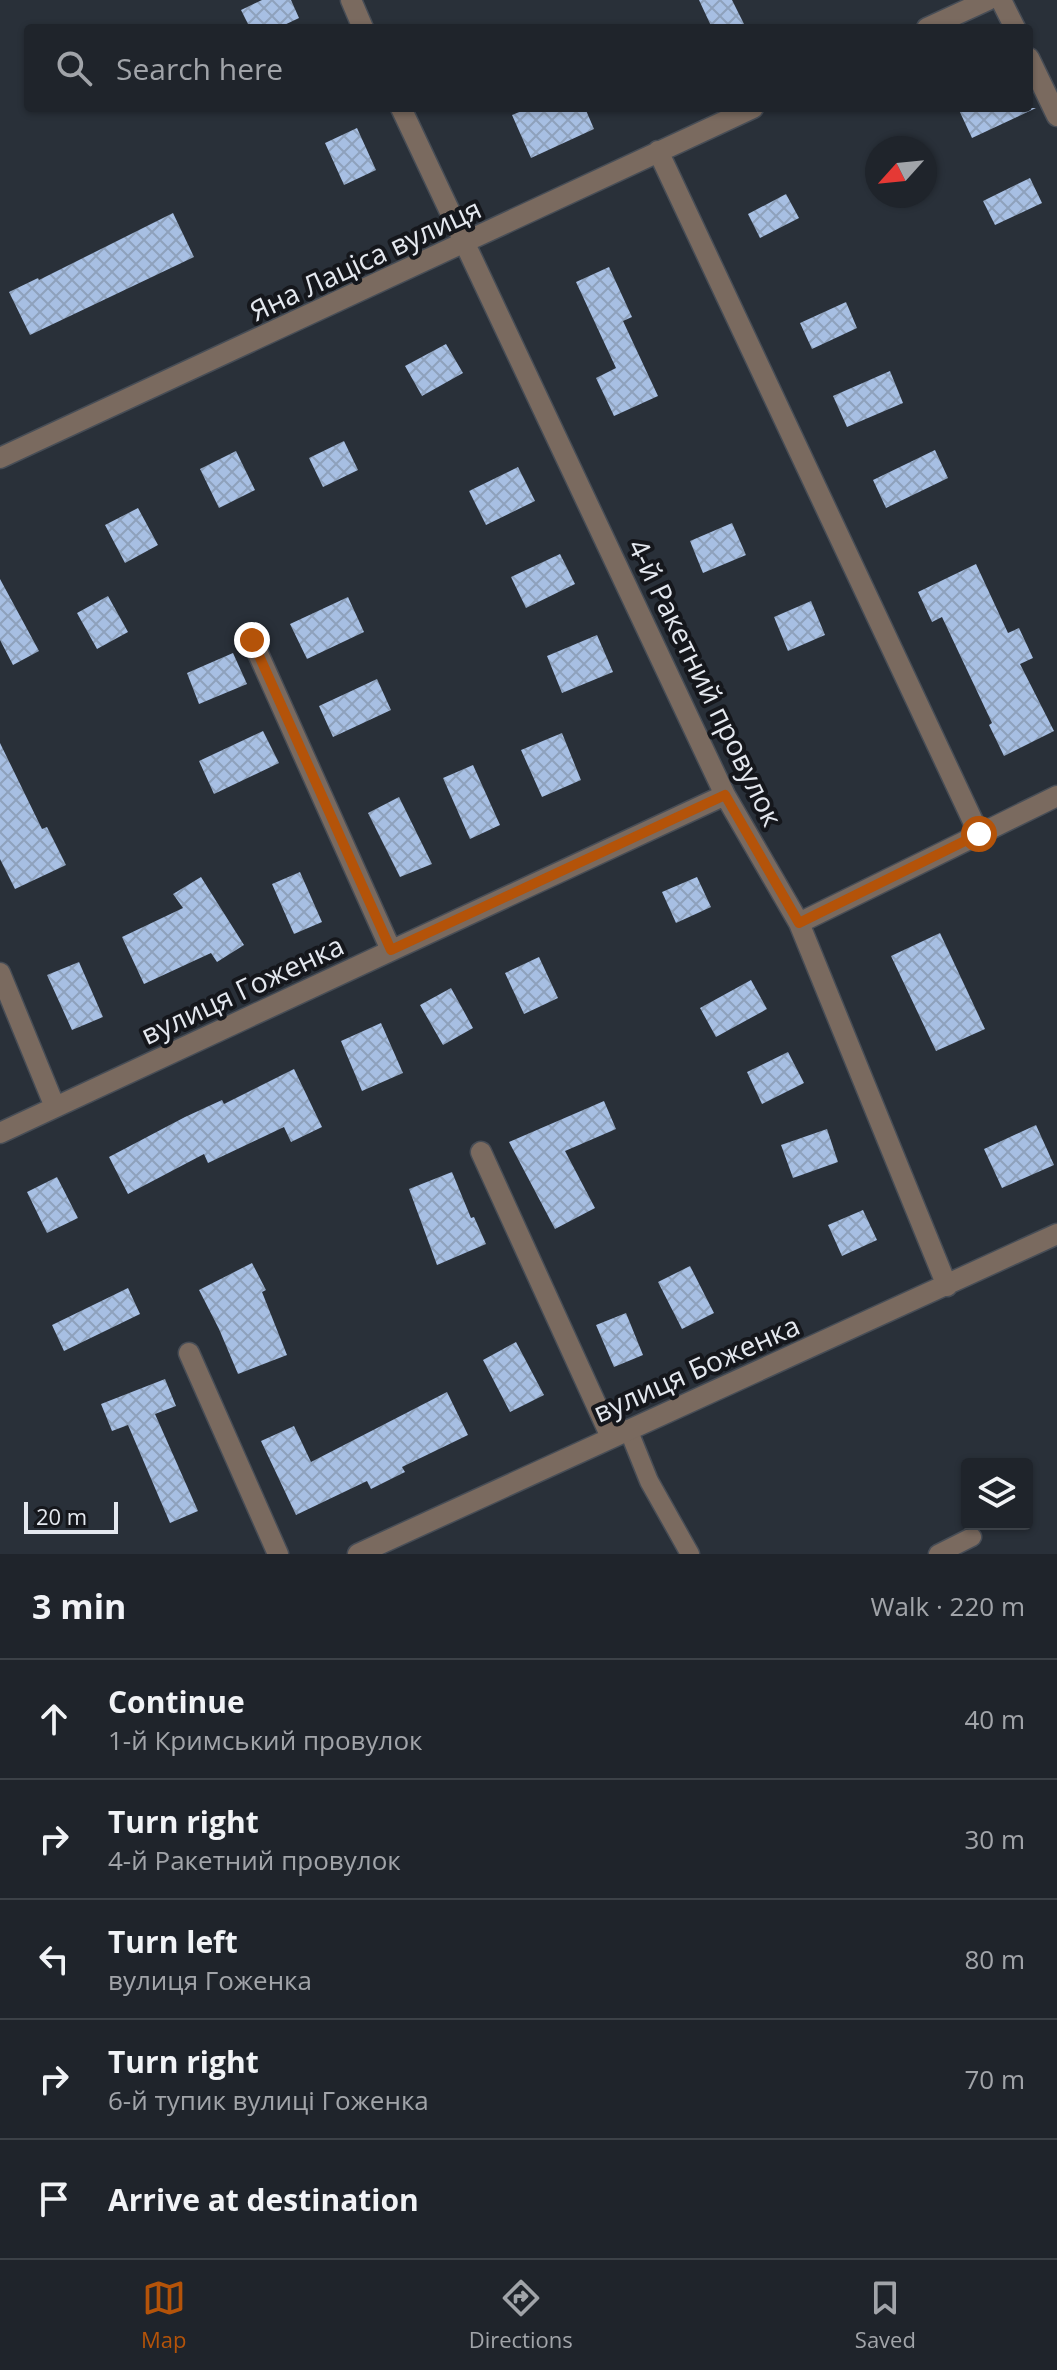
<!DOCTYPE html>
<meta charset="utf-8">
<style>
:root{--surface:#1f242b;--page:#2c3037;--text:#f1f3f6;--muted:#a1a4a9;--line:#3c4147;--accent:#b45309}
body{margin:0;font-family:"Open Sans",sans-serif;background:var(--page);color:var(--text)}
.controls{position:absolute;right:24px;bottom:24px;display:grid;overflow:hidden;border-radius:8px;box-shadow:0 2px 6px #0004}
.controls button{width:72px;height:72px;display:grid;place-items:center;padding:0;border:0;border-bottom:2px solid var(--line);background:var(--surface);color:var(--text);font:40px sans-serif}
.compass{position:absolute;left:865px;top:136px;width:72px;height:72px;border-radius:50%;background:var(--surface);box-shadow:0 2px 6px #0004;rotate:243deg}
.scale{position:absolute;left:24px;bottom:20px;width:94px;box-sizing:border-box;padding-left:8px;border:4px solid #e4e8ef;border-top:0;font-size:22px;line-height:28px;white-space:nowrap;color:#e4e8ef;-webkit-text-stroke:6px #15171c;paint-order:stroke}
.stop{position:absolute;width:24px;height:24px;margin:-18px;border:6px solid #b45309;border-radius:50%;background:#fff}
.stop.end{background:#b45309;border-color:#fff;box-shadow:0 2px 8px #0008}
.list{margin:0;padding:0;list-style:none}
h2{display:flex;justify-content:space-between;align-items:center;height:104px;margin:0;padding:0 32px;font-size:34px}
h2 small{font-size:26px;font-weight:400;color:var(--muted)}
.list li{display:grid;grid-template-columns:52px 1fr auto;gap:24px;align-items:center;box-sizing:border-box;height:120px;padding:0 32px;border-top:2px solid var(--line)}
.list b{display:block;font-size:30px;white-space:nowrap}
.list p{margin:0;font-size:26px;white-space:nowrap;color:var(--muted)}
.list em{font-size:26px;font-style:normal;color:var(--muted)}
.icon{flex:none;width:44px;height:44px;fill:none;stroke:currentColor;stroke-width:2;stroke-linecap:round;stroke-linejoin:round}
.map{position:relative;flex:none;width:1057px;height:1554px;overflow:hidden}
.search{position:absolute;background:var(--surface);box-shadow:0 2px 6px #0004;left:24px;right:24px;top:24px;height:88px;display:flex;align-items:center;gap:20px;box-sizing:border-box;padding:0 28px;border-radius:8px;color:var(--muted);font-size:30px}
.sheet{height:704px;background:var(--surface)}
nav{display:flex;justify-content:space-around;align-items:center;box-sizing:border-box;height:112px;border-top:2px solid var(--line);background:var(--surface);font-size:22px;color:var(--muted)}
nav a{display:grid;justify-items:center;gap:4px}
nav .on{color:var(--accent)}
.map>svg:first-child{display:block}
.building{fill:url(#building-cross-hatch)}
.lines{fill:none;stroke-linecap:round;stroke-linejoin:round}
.service-casing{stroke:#474d56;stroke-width:21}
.minor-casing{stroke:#474d56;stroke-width:23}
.service{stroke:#7a6a5f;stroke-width:18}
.minor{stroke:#7a6a5f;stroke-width:20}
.route{stroke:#b45309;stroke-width:10}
.labels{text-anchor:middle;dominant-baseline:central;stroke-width:8;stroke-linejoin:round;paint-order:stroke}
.street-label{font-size:28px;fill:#e4e8ef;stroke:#15171c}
</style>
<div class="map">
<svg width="1057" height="1554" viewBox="0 0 1057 1554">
<defs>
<pattern id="building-cross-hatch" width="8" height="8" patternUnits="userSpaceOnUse" patternTransform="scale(2)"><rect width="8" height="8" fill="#a7bfe3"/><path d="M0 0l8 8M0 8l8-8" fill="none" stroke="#8ea1bc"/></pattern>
</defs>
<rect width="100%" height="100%" fill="#293039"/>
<path class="building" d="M262 0H291L299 18 278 28H250L241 10Z
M699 0H732L746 28H712Z
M529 108H585L594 129 531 158 512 115Z
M958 108H1036L972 138Z
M357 128 376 170 344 185 325 143Z
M1030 178 1042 203 995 225 983 201Z
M786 194 799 218 760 238 748 214Z
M173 213 194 257 30 335 9 292 38 278 39 280Z
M609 267 632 317 623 321 658 396 614 416 596 378 616 368 576 282Z
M846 302 857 328 812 349 800 323Z
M446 344 463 373 422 396 405 366Z
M890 371 903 403 847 427 833 396Z
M344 441 358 470 323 487 309 458Z
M935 450 948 478 886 508 873 480Z
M236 451 255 490 219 508 200 469Z
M518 467 535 501 486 525 469 491Z
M138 508 158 545 125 563 105 525Z
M732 523 746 555 703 573 690 541Z
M560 554 575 584 526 608 511 577Z
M976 564 1008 633 1019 628 1033 658 1020 664 1054 731 1004 756 989 725 992 723 942 617 932 622 918 592Z
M0 579 39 651 13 665 0 640Z
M108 596 128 632 97 649 77 613Z
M348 597 364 632 307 659 290 624Z
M811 601 825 635 788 651 774 617Z
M597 635 613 672 562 693 547 656Z
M233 653 247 684 199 704 187 673Z
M377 679 391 710 333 737 319 706Z
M263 731 279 763 214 794 199 761Z
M562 733 581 780 542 797 521 750Z
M0 743 42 829 47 827 66 865 15 889 0 859Z
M473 765 500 825 470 839 443 778Z
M399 797 432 864 400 877 368 813Z
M300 872 322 922 294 934 272 884Z
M201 877 244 945 217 962 211 953 144 984 122 937 183 908 173 894Z
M697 877 711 907 676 923 662 892Z
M940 933 985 1029 936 1051 891 956Z
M539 957 558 998 524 1014 505 973Z
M79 962 103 1017 72 1030 47 975Z
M751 980 767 1009 716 1037 700 1008Z
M451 988 473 1028 443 1045 420 1005Z
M381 1023 403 1073 362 1091 341 1041Z
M788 1052 804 1083 762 1104 747 1072Z
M294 1069 322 1127 291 1142 284 1127 208 1163 204 1154 128 1194 109 1157 185 1117 222 1100 224 1104Z
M604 1101 616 1129 565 1151 595 1208 555 1229 509 1142Z
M1036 1125 1054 1165 1002 1188 984 1149Z
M827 1129 838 1162 793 1178 781 1145Z
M452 1172 471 1218 474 1217 486 1244 437 1265 409 1189Z
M57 1177 78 1218 47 1233 27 1192Z
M863 1210 877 1240 842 1256 828 1225Z
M252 1263 266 1290 262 1292 287 1355 238 1374 219 1329 199 1290Z
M690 1266 714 1313 682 1329 658 1282Z
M128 1288 140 1314 64 1351 52 1325Z
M626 1313 643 1355 614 1367 596 1325Z
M516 1342 544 1395 510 1412 483 1360Z
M165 1379 176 1406 155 1414 198 1511 170 1523 128 1425 112 1431 101 1404Z
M447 1392 468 1435 402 1467 405 1472 371 1489 367 1481 296 1515 261 1441 294 1426 311 1462Z"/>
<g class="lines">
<g class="service-casing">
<path id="service" d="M628 1429 649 1481 690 1554
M938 1554 972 1537"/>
</g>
<g class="minor-casing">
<path id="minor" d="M351 0 363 28
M1001 0 1015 28
M927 28 988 0
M1029 58 1057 116
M401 108 725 795 799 923 947 1286
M658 151 979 834
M0 458 753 108
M252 640 391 950
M799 923 1057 796
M0 973 55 1107
M0 1133 725 795
M481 1152 611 1437
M189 1353 278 1554
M358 1554 1057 1234"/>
</g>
<use href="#service" class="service"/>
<use href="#minor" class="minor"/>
</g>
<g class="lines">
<path class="route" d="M252 640 391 950 725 795 799 923 979 834"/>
</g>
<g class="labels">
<g class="street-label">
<text transform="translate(365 259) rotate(-25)">Яна Лаціса вулиця</text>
<text transform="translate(706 682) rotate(64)">4-й Ракетний провулок</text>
<text transform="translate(242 989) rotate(-25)">вулиця Гоженка</text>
<text transform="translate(696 1368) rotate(-24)">вулиця Боженка</text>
</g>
</g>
</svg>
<div class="controls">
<button><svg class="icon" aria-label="layers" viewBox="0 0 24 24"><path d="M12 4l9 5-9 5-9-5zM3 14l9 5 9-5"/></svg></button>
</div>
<svg class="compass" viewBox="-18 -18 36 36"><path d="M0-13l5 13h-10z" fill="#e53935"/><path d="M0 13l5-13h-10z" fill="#a1a4a9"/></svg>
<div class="scale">20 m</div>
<div class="stop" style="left:979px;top:834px"></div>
<div class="stop end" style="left:252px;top:640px"></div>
<div class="search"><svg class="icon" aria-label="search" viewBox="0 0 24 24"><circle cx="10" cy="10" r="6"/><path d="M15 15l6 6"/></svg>Search here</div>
</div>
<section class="sheet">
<h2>3 min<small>Walk · 220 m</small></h2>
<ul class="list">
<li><svg class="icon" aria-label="ahead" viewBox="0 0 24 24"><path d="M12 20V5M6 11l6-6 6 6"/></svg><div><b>Continue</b><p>1-й Кримський провулок</p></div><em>40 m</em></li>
<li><svg class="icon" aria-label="right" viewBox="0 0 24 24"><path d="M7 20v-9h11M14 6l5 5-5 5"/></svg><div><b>Turn right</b><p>4-й Ракетний провулок</p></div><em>30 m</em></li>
<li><svg class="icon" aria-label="left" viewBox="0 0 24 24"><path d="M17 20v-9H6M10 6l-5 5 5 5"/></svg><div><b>Turn left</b><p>вулиця Гоженка</p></div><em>80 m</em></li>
<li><svg class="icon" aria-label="right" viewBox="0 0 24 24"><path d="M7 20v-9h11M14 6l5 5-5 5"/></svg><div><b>Turn right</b><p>6-й тупик вулиці Гоженка</p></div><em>70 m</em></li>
<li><svg class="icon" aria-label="arrive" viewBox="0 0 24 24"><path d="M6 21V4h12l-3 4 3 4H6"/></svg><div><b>Arrive at destination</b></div></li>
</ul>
</section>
<nav>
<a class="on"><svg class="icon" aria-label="map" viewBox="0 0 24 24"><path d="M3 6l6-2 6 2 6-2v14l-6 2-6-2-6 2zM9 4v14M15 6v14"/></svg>Map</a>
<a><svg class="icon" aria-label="directions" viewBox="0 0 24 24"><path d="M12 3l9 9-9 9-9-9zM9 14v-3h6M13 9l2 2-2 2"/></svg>Directions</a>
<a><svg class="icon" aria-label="saved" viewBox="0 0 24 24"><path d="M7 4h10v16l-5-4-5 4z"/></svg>Saved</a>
</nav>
